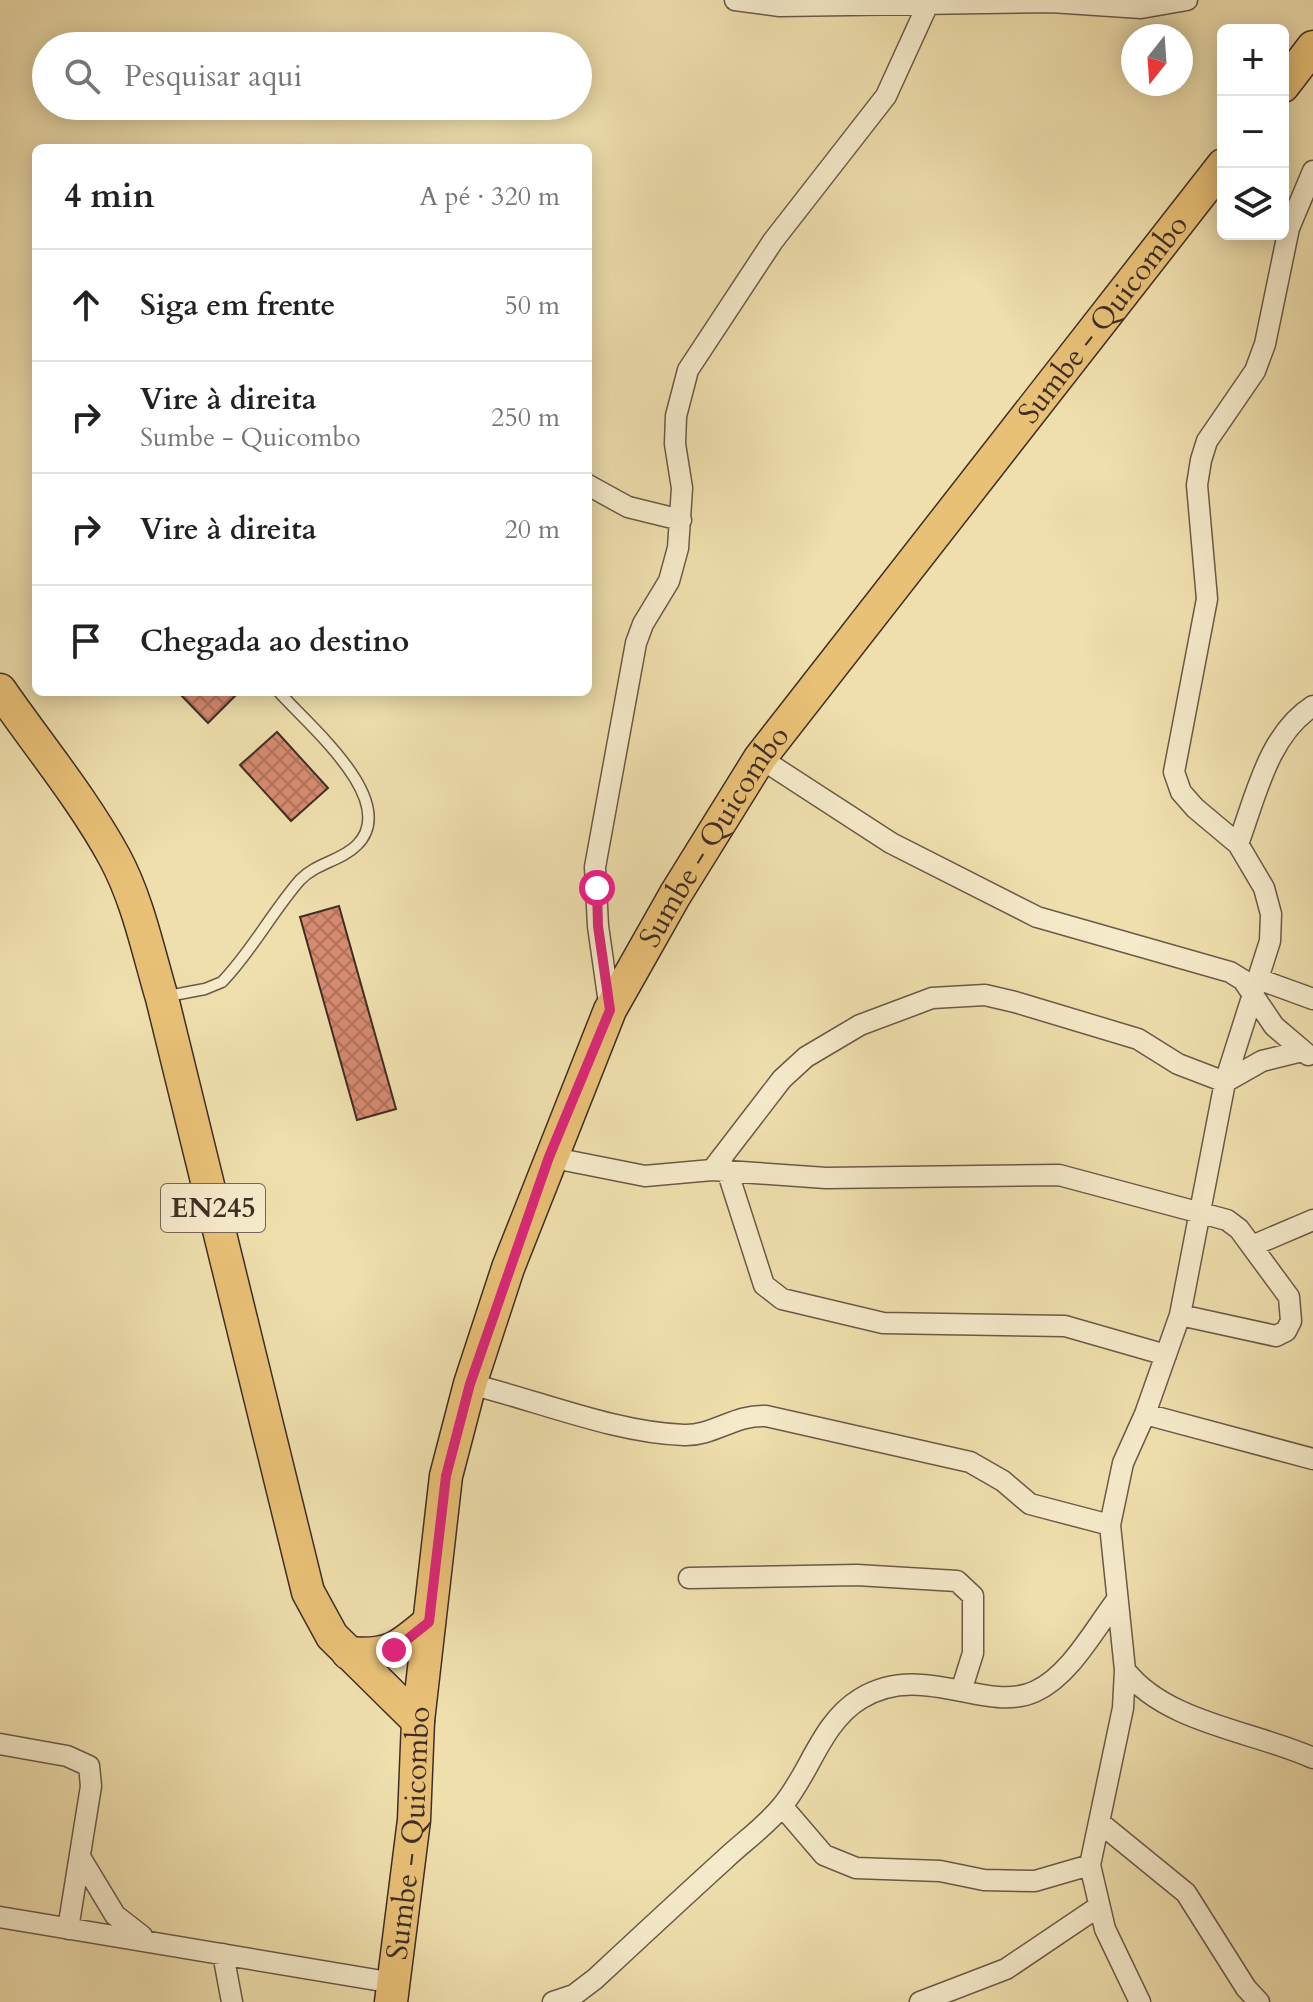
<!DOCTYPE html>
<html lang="pt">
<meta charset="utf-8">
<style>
:root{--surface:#fff;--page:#f2f2f2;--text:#222;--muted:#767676;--line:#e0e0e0}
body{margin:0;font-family:Cardo,serif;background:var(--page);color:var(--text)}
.controls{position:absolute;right:24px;top:24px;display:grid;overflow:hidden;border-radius:12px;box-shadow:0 4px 20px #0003}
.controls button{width:72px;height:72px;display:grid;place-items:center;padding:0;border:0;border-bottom:2px solid var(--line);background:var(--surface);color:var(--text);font:40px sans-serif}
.compass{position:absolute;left:1121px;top:24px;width:72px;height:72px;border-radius:50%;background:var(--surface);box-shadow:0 4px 20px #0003;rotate:197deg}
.stop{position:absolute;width:24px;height:24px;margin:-18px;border:6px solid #db2777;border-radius:50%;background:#fff}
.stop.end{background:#db2777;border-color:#fff;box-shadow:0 2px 8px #0008}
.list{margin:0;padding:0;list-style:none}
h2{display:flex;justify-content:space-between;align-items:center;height:104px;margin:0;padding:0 32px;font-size:34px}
h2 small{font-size:26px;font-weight:400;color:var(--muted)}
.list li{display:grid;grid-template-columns:52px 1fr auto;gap:24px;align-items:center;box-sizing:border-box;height:112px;padding:0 32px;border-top:2px solid var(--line)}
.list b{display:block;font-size:30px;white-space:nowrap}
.list p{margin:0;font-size:26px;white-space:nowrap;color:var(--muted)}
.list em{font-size:26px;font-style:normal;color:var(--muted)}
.icon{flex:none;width:44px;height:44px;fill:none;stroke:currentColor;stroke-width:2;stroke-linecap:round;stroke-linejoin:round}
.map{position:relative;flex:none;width:1313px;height:2002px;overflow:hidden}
.search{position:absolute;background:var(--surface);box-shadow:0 4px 20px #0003;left:32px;top:32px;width:560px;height:88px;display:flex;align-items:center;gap:20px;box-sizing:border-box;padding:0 28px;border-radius:44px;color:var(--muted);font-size:30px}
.panel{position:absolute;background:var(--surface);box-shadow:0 4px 20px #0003;left:32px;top:144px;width:560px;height:552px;border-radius:12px}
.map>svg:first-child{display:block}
.building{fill:url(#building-cross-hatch);stroke:#3f2e27;stroke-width:2}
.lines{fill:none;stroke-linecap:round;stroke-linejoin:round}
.lane-casing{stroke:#6b5a48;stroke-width:13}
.street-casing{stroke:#6b5a48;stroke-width:23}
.primary-casing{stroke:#3f2e27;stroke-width:35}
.lane{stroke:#f5eaca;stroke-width:10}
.street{stroke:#f5eaca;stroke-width:20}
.primary{stroke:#e8c076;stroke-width:32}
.route{stroke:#db2777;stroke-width:10}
.labels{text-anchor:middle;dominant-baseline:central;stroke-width:6;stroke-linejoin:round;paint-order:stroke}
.shield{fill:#f5eaca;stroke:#766658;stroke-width:2}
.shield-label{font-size:28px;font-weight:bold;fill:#3f2e27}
.street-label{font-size:30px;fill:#3f2e27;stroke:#f5eaca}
</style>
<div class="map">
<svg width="1313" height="2002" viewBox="0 0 1313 2002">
<defs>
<pattern id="building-cross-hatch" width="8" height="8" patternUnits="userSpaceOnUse" patternTransform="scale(2)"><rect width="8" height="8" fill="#d78b71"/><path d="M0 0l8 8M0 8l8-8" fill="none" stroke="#b0725d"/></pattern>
</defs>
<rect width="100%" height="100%" fill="#efdfad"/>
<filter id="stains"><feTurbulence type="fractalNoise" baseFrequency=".0025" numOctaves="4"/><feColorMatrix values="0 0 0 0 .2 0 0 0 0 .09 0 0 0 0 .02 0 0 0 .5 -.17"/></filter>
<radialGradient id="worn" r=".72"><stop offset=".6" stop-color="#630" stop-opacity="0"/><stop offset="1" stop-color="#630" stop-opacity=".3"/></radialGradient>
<path class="building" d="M178 692H239L208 723Z
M277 732 328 788 291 821 240 765Z
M339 906 396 1109 357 1120 300 917Z"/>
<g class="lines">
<g class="lane-casing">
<path id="lane" d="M168 996 205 989 222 982C252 951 272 912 300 880 316 863 341 861 357 845 401 801 307 724 279 692"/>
</g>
<g class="street-casing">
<path id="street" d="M735 0 780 6 1051 2 1141 8 1187 0
M588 485 628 507 681 520
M760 758 891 843 1037 917 1230 972 1243 980 1274 1026 1308 1055
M1238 844C1256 796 1268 735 1313 706
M1258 979 1313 999
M610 1010 598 926 595 867 636 643 643 624 669 581 678 548 682 488 675 444 676 416 688 370 773 241 886 96 928 4
M549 1157 645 1176 712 1170 826 1178 1059 1175 1227 1220 1239 1229 1289 1297 1291 1321 1286 1331 1276 1336 1180 1315
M712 1170 782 1079 806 1057 860 1025 932 998 985 995 1015 1002 1138 1039 1178 1064 1225 1082 1262 1061 1302 1051
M727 1170 764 1285 782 1299 883 1323 1065 1326 1166 1355
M1252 1246 1313 1220
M470 1384C536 1400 616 1433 684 1435 713 1436 736 1414 766 1416L970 1462 1003 1481 1030 1504 1110 1525
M1145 1414 1313 1459
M689 1578 857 1575 957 1581 973 1596V1653L962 1688
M1125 1670C1166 1723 1253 1731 1313 1758
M0 1744 67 1756 89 1766 91 1786 68 1929
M782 1806 824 1855 856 1868 940 1871 984 1880 1035 1881 1090 1865
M1099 1822 1186 1893 1246 1988 1259 2002
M80 1857 115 1915 142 1936
M0 1917 394 1983
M223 1954 232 2002
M553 2002 574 1995 595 1979C638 1939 681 1899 724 1860 743 1842 766 1826 782 1806 810 1773 821 1723 860 1699 923 1660 987 1715 1036 1691 1070 1675 1094 1630 1116 1601
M920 2002 1006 1969 1098 1907
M1140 2002 1105 1929 1090 1865 1123 1708 1125 1670 1110 1525 1123 1463 1145 1414 1180 1315 1225 1082 1270 941 1271 914 1264 888 1238 844 1195 808 1181 792 1174 772 1207 599 1197 485 1201 460 1207 441 1255 371 1265 344 1289 228 1313 171"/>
</g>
<g class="primary-casing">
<g id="primary">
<path d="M1283 86 1313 47"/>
<path d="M0 690C38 745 83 799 115 858 138 901 148 951 162 998L308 1592 332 1636 418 1721"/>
<path d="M348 1653C388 1657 399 1648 429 1622"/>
<path id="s1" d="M391 2002 414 1820 418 1721 446 1476 470 1384 508 1268 610 1010 675 895 760 758 1223 165"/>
</g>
</g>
<use href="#lane" class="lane"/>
<use href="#street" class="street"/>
<use href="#primary" class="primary"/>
</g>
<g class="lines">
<path class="route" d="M394 1650 429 1622 446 1476 470 1384 549 1157 610 1010 598 926 597 888"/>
</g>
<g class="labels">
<rect class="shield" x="161" y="1184" width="104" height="48" rx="6"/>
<g class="shield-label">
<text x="213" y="1208">EN245</text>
</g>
<g class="street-label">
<text stroke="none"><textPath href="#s1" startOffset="1874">Sumbe - Quicombo</textPath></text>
<text stroke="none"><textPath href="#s1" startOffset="1226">Sumbe - Quicombo</textPath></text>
<text stroke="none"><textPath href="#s1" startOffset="170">Sumbe - Quicombo</textPath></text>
</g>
</g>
<rect width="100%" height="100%" filter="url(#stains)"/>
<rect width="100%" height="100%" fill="url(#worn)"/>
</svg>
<div class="controls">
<button>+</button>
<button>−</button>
<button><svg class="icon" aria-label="layers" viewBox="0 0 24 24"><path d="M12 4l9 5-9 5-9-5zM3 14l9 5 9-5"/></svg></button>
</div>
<svg class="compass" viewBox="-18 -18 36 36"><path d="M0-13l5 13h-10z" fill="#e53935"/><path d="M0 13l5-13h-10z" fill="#767676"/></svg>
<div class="stop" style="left:597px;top:888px"></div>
<div class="stop end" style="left:394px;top:1650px"></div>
<div class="search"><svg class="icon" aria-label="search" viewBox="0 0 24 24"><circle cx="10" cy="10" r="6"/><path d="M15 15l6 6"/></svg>Pesquisar aqui</div>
<section class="panel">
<h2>4 min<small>A pé · 320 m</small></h2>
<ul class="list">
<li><svg class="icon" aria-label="ahead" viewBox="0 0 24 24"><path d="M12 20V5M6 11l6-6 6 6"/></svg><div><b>Siga em frente</b></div><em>50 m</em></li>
<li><svg class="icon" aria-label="right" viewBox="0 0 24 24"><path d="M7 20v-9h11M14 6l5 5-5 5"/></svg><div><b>Vire à direita</b><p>Sumbe - Quicombo</p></div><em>250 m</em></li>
<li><svg class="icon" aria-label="right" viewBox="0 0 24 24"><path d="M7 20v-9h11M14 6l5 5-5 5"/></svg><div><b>Vire à direita</b></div><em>20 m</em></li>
<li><svg class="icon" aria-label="arrive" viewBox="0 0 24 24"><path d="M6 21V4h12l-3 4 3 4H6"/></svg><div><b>Chegada ao destino</b></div></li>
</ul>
</section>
</div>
